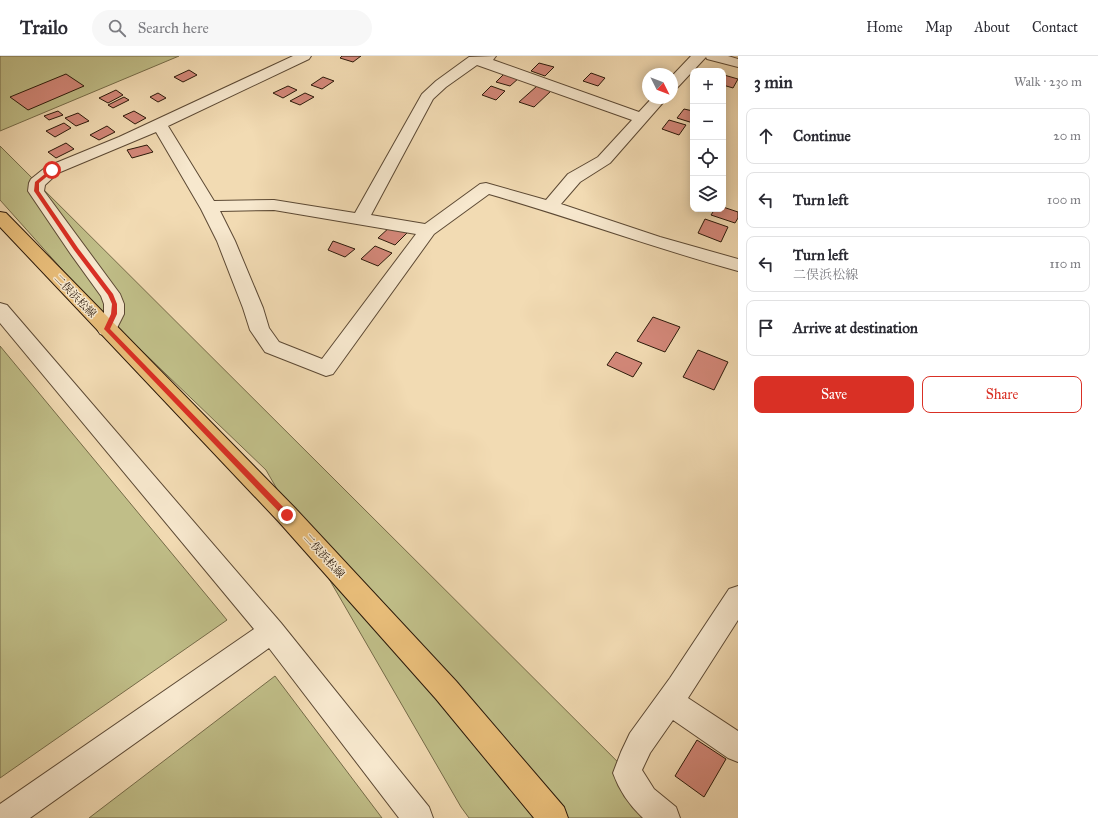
<!DOCTYPE html>
<meta charset="utf-8">
<style>
:root{--surface:#fff;--page:#f7f7f7;--text:#2b2b33;--muted:#7c7c81;--line:#e1e1e2;--accent:#d93025}
body{margin:0;font-family:"IM FELL Great Primer","Noto Serif JP",serif;background:var(--page);color:var(--text)}
.controls{position:absolute;right:12px;top:12px;display:grid;overflow:hidden;border-radius:8px;box-shadow:0 2px 10px #0003}
.controls button{width:36px;height:36px;display:grid;place-items:center;padding:0;border:0;border-bottom:1px solid var(--line);background:var(--surface);color:var(--text);font:20px sans-serif}
.compass{position:absolute;left:642px;top:12px;width:36px;height:36px;border-radius:50%;background:var(--surface);box-shadow:0 2px 10px #0003;rotate:132deg}
.stop{position:absolute;width:12px;height:12px;margin:-9px;border:3px solid #d93025;border-radius:50%;background:#fff}
.stop.end{background:#d93025;border-color:#fff;box-shadow:0 1px 4px #0008}
.list{margin:0;padding:0;list-style:none}
h2{display:flex;justify-content:space-between;align-items:center;height:52px;margin:0;padding:0 16px;font-size:17px}
h2 small{font-size:13px;font-weight:400;color:var(--muted)}
.list li{display:grid;grid-template-columns:26px 1fr auto;gap:12px;align-items:center;box-sizing:border-box;height:56px;margin:0 8px 8px;padding:0 8px;border:1px solid var(--line);border-radius:8px}
.list b{display:block;font-size:15px;white-space:nowrap}
.list p{margin:0;font-size:13px;white-space:nowrap;color:var(--muted)}
.list em{font-size:13px;font-style:normal;color:var(--muted)}
.actions{display:flex;gap:8px;padding:12px 16px}
.actions a{flex:1;padding:9px 0;border:1px solid var(--accent);border-radius:8px;text-align:center;font-size:14px;color:var(--accent)}
.actions .main{background:var(--accent);color:#fff}
.icon{flex:none;width:22px;height:22px;fill:none;stroke:currentColor;stroke-width:2;stroke-linecap:round;stroke-linejoin:round}
.map{position:relative;flex:none;width:738px;height:762px;overflow:hidden}
header{display:flex;align-items:center;gap:24px;box-sizing:border-box;height:56px;padding:0 20px;background:var(--surface);border-bottom:1px solid var(--line)}
header strong{font-size:19px}
nav{display:flex;gap:22px;margin-inline-start:auto;font-size:14px}
.search{width:280px;height:36px;background:var(--page);display:flex;align-items:center;gap:10px;box-sizing:border-box;padding:0 14px;border-radius:22px;color:var(--muted);font-size:15px}
main{display:flex}
aside{flex:1;background:var(--surface)}
.map>svg:first-child{display:block}
.green{fill:#c0be88;stroke:#756b48}
.building{fill:#d4887a;stroke:#2a1809}
.lines{fill:none;stroke-linecap:round;stroke-linejoin:round}
.minor-casing{stroke:#5c4934;stroke-width:2}
.major-casing{stroke:#2a1809;stroke-width:2}
.minor{fill:#f7e8ce;fill-rule:evenodd}
.major{fill:#e9be7a;fill-rule:evenodd}
.route{fill:#d93025}
.labels{text-anchor:middle;dominant-baseline:central;stroke-width:3;stroke-linejoin:round;paint-order:stroke}
.street-label{font-size:11px;fill:#2a1809;stroke:#f7e8ce}
</style>
<header>
<strong>Trailo</strong>
<div class="search"><svg class="icon" aria-label="search" viewBox="0 0 24 24"><circle cx="10" cy="10" r="6"/><path d="M15 15l6 6"/></svg>Search here</div>
<nav><a>Home</a><a>Map</a><a>About</a><a>Contact</a></nav>
</header>
<main>
<div class="map">
<svg width="738" height="762" viewBox="0 0 738 762">
<rect width="100%" height="100%" fill="#f2dbb3"/>
<filter id="stains"><feTurbulence type="fractalNoise" baseFrequency=".005" numOctaves="4"/><feColorMatrix values="0 0 0 0 .2 0 0 0 0 .09 0 0 0 0 .02 0 0 0 .5 -.17"/></filter>
<radialGradient id="worn" r=".72"><stop offset=".6" stop-color="#630" stop-opacity="0"/><stop offset="1" stop-color="#630" stop-opacity=".3"/></radialGradient>
<path class="green" d="M0 0H179L0 75Z
M0 90 674 762H469L461 751 266 414 93 248 0 144Z
M0 290 227 564 0 722Z
M275 620 382 762H89Z"/>
<path class="building" d="M342 0H361L353 6 340 2Z
M539 7 554 11 545 20 531 15Z
M189 14 197 19 183 26 174 21Z
M505 17 519 22 510 30 496 26Z
M591 17 605 22 598 30 583 25Z
M66 18 84 30 28 54 10 41Z
M724 19 738 23 733 32 723 29Z
M323 21 334 25 322 33 311 29Z
M288 30 297 34 283 42 273 37Z
M491 30 505 35 496 44 482 39Z
M537 30 551 35 534 51 519 46Z
M116 34 123 39 108 47 99 42Z
M158 37 166 42 158 46 150 41Z
M305 37 314 41 300 49 290 45Z
M124 41 129 44 113 52 108 49Z
M684 53 693 55V67L677 62Z
M58 55 63 59 49 64 44 60Z
M134 55 146 62 135 68 123 60Z
M78 57 89 65 76 70 65 62Z
M669 64 686 69 679 79 662 73Z
M64 67 71 72 55 81 46 75Z
M107 70 115 76 99 84 90 79Z
M66 87 74 93 56 102 48 96Z
M147 89 153 96 132 102 127 94Z
M723 151 738 156V162L735 167 711 159 715 153H723Z
M705 163 728 171 721 186 698 177Z
M391 170 408 176 395 189 378 182Z
M333 185 355 193 345 201 328 194Z
M375 190 392 197 378 210 361 203Z
M653 261 680 271 665 296 637 285Z
M698 294 728 306 714 334 683 321Z
M616 296 642 307 633 321 607 309Z
M697 684 726 703 704 741 675 720Z"/>
<g class="lines">
<g class="minor-casing">
<path id="minor" d="M293 0H311L309 3 168 70 214 145 274 144 355 157 422 38 436 25 469 1 496 0 493 4 639 56 652 42H667L610 107 580 126 561 148 660 181 738 203V215C654 192 572 162 489 138L434 178 333 318 326 320 265 296 250 274 243 252 217 185 201 153 156 76 58 117 45 129 44 135 120 238 124 248V258L114 278 107 280 100 278 97 273 104 258V248L101 240 70 197 28 135 29 127 31 123 46 111 119 81ZM477 9 632 64 598 101 568 118 546 144 486 127 480 128 425 168 371 159 433 43 446 31ZM274 154 416 178 322 303 279 286 269 272 263 252 235 185 220 155Z
M691 0H728L738 3V11L707 3 706 1 677 32 672 33V20Z
M0 247 7 249 281 567 429 751 433 762H399L269 592 30 762H0V748L254 573 0 267Z
M738 530V564L688 642 738 675V706L728 702 673 664 650 697 642 714 654 733 676 751 680 762H643C630 750 619 734 613 717L621 696 630 677 670 622 729 533Z"/>
</g>
<g class="major-casing">
<path id="major" d="M0 156 6 157 295 452 456 625 564 751 568 762H534L436 643 279 466 0 171Z"/>
</g>
<use href="#minor" class="minor"/>
<use href="#major" class="major"/>
</g>
<path class="route" d="M51 113 55 114 39 127V135L78 192 113 238 117 248V258L110 273 289 457V461H284L105 274 104 273 111 258 112 248 108 239 74 194 34 135 35 126Z"/>
<g class="labels">
<g class="street-label">
<text transform="translate(75 240) rotate(46)">二俣浜松線</text>
<text transform="translate(324 500) rotate(48)">二俣浜松線</text>
</g>
</g>
<rect width="100%" height="100%" filter="url(#stains)"/>
<rect width="100%" height="100%" fill="url(#worn)"/>
</svg>
<div class="controls">
<button>+</button>
<button>−</button>
<button><svg class="icon" aria-label="locate" viewBox="0 0 24 24"><circle cx="12" cy="12" r="6"/><path d="M12 2v4M12 18v4M2 12h4M18 12h4"/></svg></button>
<button><svg class="icon" aria-label="layers" viewBox="0 0 24 24"><path d="M12 4l9 5-9 5-9-5zM3 14l9 5 9-5"/></svg></button>
</div>
<svg class="compass" viewBox="-18 -18 36 36"><path d="M0-13l5 13h-10z" fill="#e53935"/><path d="M0 13l5-13h-10z" fill="#7c7c81"/></svg>
<div class="stop" style="left:52px;top:114px"></div>
<div class="stop end" style="left:287px;top:459px"></div>
</div>
<aside>
<h2>3 min<small>Walk · 230 m</small></h2>
<ul class="list">
<li><svg class="icon" aria-label="ahead" viewBox="0 0 24 24"><path d="M12 20V5M6 11l6-6 6 6"/></svg><div><b>Continue</b></div><em>20 m</em></li>
<li><svg class="icon" aria-label="left" viewBox="0 0 24 24"><path d="M17 20v-9H6M10 6l-5 5 5 5"/></svg><div><b>Turn left</b></div><em>100 m</em></li>
<li><svg class="icon" aria-label="left" viewBox="0 0 24 24"><path d="M17 20v-9H6M10 6l-5 5 5 5"/></svg><div><b>Turn left</b><p>二俣浜松線</p></div><em>110 m</em></li>
<li><svg class="icon" aria-label="arrive" viewBox="0 0 24 24"><path d="M6 21V4h12l-3 4 3 4H6"/></svg><div><b>Arrive at destination</b></div></li>
</ul>
<div class="actions"><a class="main">Save</a><a>Share</a></div>
</aside>
</main>
